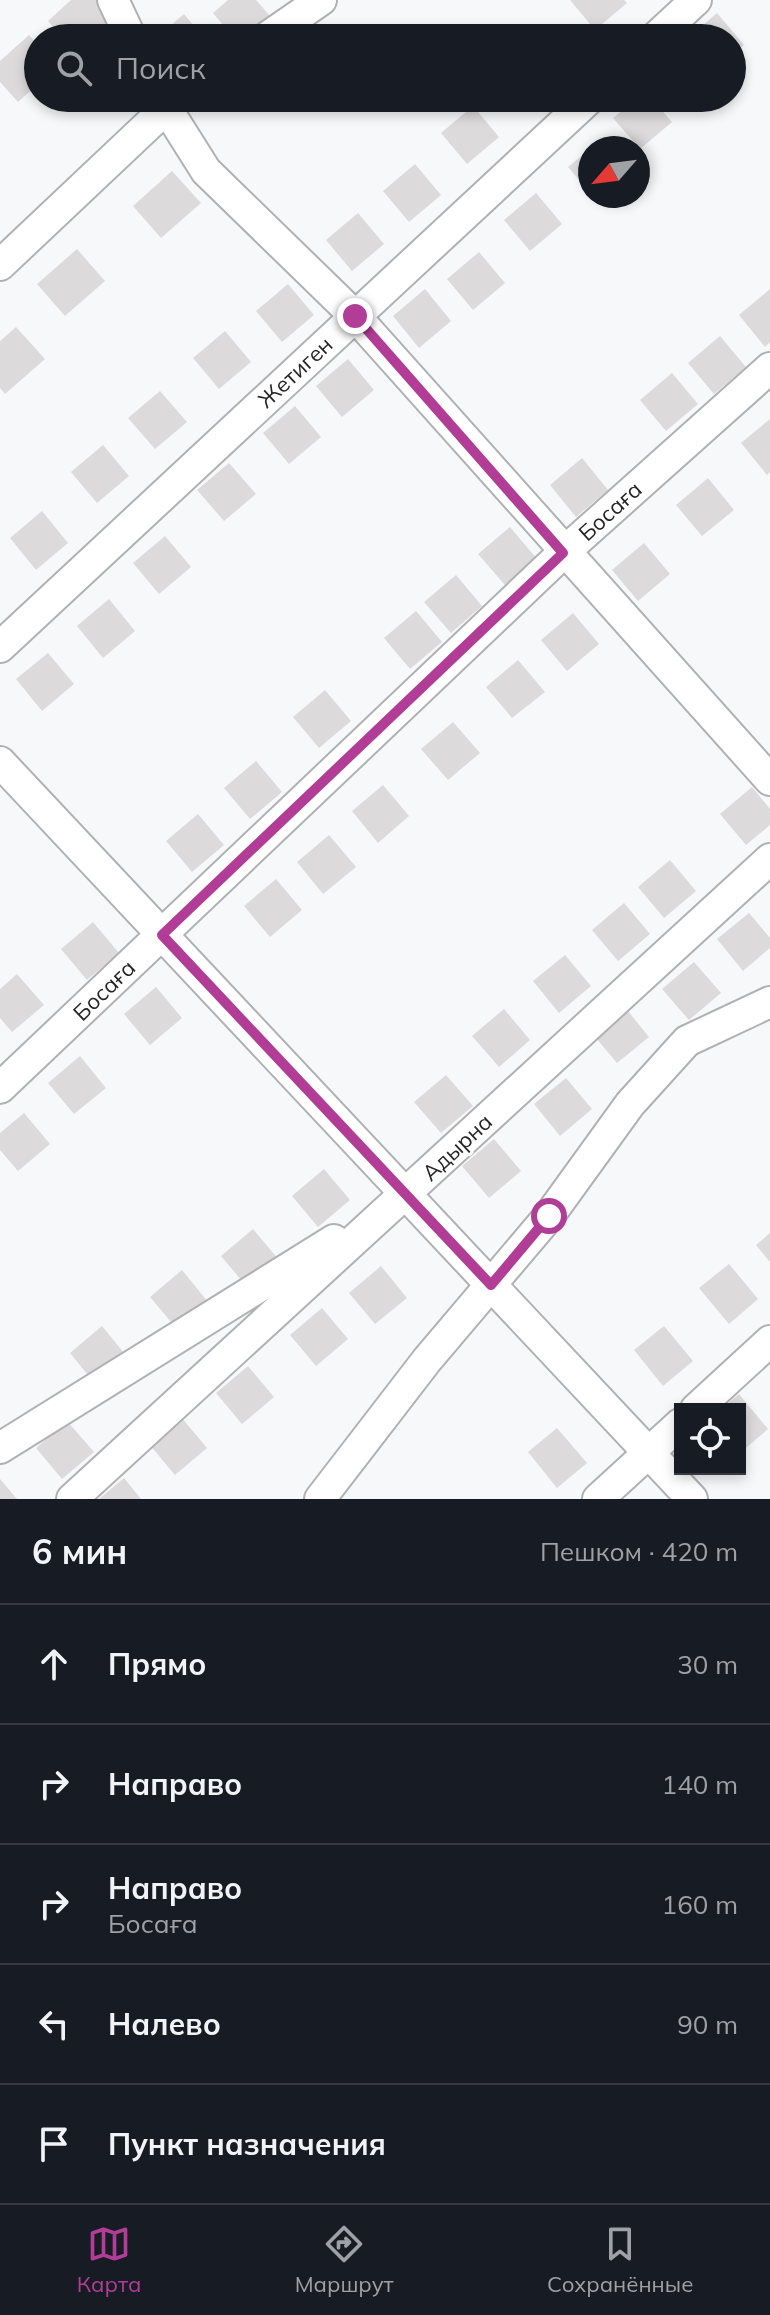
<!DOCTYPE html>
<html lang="ru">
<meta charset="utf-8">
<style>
:root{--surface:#171b24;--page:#20242c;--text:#f1f3f6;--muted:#9ea1a6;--line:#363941;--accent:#b23d96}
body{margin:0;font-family:Mulish,sans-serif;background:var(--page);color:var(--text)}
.controls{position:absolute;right:24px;bottom:24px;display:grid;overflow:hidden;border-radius:0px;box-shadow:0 4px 12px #0003}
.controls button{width:72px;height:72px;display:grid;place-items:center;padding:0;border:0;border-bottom:2px solid var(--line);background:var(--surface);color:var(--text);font:40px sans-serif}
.compass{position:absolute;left:578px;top:136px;width:72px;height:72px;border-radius:50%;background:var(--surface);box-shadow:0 4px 12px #0003;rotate:242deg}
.stop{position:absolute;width:24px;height:24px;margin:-18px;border:6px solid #b23d96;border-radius:50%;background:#fff}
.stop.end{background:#b23d96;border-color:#fff;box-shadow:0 2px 8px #0008}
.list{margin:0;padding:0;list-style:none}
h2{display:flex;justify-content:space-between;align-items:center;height:104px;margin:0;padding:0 32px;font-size:34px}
h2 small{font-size:26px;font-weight:400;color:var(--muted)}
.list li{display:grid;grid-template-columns:52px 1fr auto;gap:24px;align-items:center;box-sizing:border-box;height:120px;padding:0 32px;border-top:2px solid var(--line)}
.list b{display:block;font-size:30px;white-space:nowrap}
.list p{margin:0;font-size:26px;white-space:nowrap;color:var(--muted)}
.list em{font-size:26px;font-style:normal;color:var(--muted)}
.icon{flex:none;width:44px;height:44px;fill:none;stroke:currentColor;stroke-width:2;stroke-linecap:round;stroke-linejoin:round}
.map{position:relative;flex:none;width:770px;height:1499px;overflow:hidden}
.search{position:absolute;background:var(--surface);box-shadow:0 4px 12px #0003;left:24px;right:24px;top:24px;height:88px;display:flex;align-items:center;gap:20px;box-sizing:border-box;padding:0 28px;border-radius:44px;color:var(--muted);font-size:30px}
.sheet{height:704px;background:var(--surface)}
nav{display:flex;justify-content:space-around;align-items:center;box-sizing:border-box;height:112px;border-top:2px solid var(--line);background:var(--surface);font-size:22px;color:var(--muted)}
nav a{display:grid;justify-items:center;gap:4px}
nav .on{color:var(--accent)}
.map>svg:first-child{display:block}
.building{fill:#dcdadb}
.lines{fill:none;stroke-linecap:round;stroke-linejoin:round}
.minor-casing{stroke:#b0b1b3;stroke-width:34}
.minor{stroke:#fff;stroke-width:30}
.route{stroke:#b23d96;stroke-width:10}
.labels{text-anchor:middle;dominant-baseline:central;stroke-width:6;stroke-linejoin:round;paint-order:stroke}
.street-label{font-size:22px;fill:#242425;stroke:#fff}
</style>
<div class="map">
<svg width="770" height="1499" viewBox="0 0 770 1499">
<rect width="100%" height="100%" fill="#f7f8f9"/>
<path class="building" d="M71 0H100L115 18 92 38H63L48 21Z
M228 0H256L271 17 246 38H234L213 13Z
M570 0H624L627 3 595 30Z
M717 13 744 45 732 54V38H688Z
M184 14 204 38H156Z
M29 35 38 45V84L18 102 0 82V61Z
M637 98H651L672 122 640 149 613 118Z
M473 106 499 137 467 164 441 133Z
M590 149V193L568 167Z
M415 164 441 195 409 222 383 191Z
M172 171 201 203 161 238 133 206Z
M536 193 562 224 530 251 504 220Z
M358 213 384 244 352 271 326 240Z
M77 249 105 281 65 316 37 284Z
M479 252 505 283 473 310 447 279Z
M288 284 314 315 282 342 256 311Z
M425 289 451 321 419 348 393 316Z
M770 289V342L765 347 739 315Z
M16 327 45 359 5 394 0 388V341Z
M225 331 251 362 219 389 193 358Z
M720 336 746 367 714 394 688 363Z
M348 359 374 390 342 417 316 386Z
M672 373 698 404 666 431 640 400Z
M160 391 187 422 155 449 128 418Z
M295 406 321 437 289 464 263 433Z
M770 419V472L767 475 741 443Z
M103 445 129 476 97 503 71 472Z
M582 458 608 490 576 517 550 485Z
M229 463 256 494 224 521 197 490Z
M708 478 734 510 702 536 676 505Z
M42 511 68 543 36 570 10 538Z
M510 527 537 559 505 585 478 554Z
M165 536 191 567 159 594 133 563Z
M644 543 670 574 638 601 612 570Z
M456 575 482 606 451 633 424 602Z
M109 599 135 631 103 658 77 626Z
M416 611 442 642 410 669 384 638Z
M573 613 599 644 567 671 541 640Z
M48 653 74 684 42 711 16 679Z
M518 660 545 692 512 718 486 687Z
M325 690 351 721 319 748 293 717Z
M453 722 480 753 448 780 421 749Z
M256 761 282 792 250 819 224 788Z
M383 785 409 816 378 843 352 811Z
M752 787 770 809V825L746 845 720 814Z
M198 814 224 845 192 872 166 841Z
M329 835 356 867 323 894 297 862Z
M670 860 696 891 664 918 638 887Z
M276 879 302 910 270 937 244 906Z
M624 903 650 934 618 961 592 930Z
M749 913 770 938V948L743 971 717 939Z
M93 922 119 953 87 980 61 949Z
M565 955 591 986 559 1013 533 981Z
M694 962 721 993 689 1020 662 989Z
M17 974 44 1005 12 1032 0 1018V989Z
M156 987 182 1018 150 1045 124 1014Z
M623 1005 649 1037 617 1063 591 1032Z
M504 1009 530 1040 499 1067 472 1036Z
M80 1056 106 1088 74 1114 48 1083Z
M446 1075 473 1106 441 1133 414 1102Z
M566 1078 592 1109 560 1136 534 1104Z
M24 1113 50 1144 18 1171 0 1150V1133Z
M494 1139 521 1171 489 1198 462 1166Z
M324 1169 350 1200 318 1227 292 1196Z
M253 1229 279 1260 247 1287 221 1256Z
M770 1233V1262L756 1245Z
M729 1264 758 1299 729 1324 699 1288Z
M381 1266 407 1298 375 1324 349 1293Z
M182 1270 208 1302 176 1328 150 1297Z
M322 1308 348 1339 316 1366 290 1335Z
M102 1326 128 1358 96 1385 70 1353Z
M664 1326 693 1361 663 1386 634 1350Z
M248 1366 274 1397 242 1424 216 1393Z
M739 1394 768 1429 740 1453V1409H721Z
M181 1417 207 1448 175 1475 149 1444Z
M67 1421 94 1452 62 1479 36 1448Z
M557 1428 587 1463 557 1488 528 1452Z
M124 1478 141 1499H99Z
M0 1479 17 1499H0Z"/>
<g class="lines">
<g class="minor-casing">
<path id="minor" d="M113 0 131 38
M266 38 321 0
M655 38 696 0
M160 98 206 171 355 316 770 780
M0 265 177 98
M0 647 590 98
M0 762 692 1499
M0 1088 563 553 770 368
M696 1409 770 1341
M0 1448 334 1240
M72 1499 770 859
M320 1499 427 1360 549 1216 630 1104 687 1041 770 1002
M598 1499 680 1424"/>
</g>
<use href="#minor" class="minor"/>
</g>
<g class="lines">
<path class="route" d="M355 316 563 553 162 935 491 1285 549 1216"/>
</g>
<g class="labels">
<g class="street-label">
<text transform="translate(295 372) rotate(-43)">Жетиген</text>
<text transform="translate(610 511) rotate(-42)">Босаға</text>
<text transform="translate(104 990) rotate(-44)">Босаға</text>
<text transform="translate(457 1147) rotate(-43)">Адырна</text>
</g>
</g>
</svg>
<div class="controls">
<button><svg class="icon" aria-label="locate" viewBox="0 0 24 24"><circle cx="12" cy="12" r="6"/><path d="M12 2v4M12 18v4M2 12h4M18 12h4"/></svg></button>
</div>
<svg class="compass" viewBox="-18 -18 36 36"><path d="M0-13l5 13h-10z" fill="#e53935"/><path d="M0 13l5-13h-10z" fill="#9ea1a6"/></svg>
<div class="stop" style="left:549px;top:1216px"></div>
<div class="stop end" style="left:355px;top:316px"></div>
<div class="search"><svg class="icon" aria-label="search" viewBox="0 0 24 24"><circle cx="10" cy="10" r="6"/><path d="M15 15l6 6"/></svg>Поиск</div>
</div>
<section class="sheet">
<h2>6 мин<small>Пешком · 420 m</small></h2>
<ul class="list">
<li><svg class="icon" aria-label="ahead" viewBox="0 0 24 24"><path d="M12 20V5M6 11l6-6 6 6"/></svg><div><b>Прямо</b></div><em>30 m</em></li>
<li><svg class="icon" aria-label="right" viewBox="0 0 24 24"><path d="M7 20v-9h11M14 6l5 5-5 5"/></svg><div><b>Направо</b></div><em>140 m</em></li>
<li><svg class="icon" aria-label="right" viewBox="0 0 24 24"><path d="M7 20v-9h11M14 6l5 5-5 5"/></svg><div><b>Направо</b><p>Босаға</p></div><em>160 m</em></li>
<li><svg class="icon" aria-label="left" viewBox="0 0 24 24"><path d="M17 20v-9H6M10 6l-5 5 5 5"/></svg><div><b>Налево</b></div><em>90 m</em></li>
<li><svg class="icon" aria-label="arrive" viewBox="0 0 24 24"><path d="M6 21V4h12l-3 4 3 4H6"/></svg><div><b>Пункт назначения</b></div></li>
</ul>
</section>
<nav>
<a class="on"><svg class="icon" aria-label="map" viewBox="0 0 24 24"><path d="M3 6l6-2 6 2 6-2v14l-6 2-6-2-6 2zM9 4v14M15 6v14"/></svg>Карта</a>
<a><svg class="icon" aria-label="directions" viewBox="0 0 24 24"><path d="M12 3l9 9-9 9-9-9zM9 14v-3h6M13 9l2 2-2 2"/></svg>Маршрут</a>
<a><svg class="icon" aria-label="saved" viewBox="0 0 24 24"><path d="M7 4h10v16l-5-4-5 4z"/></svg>Сохранённые</a>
</nav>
